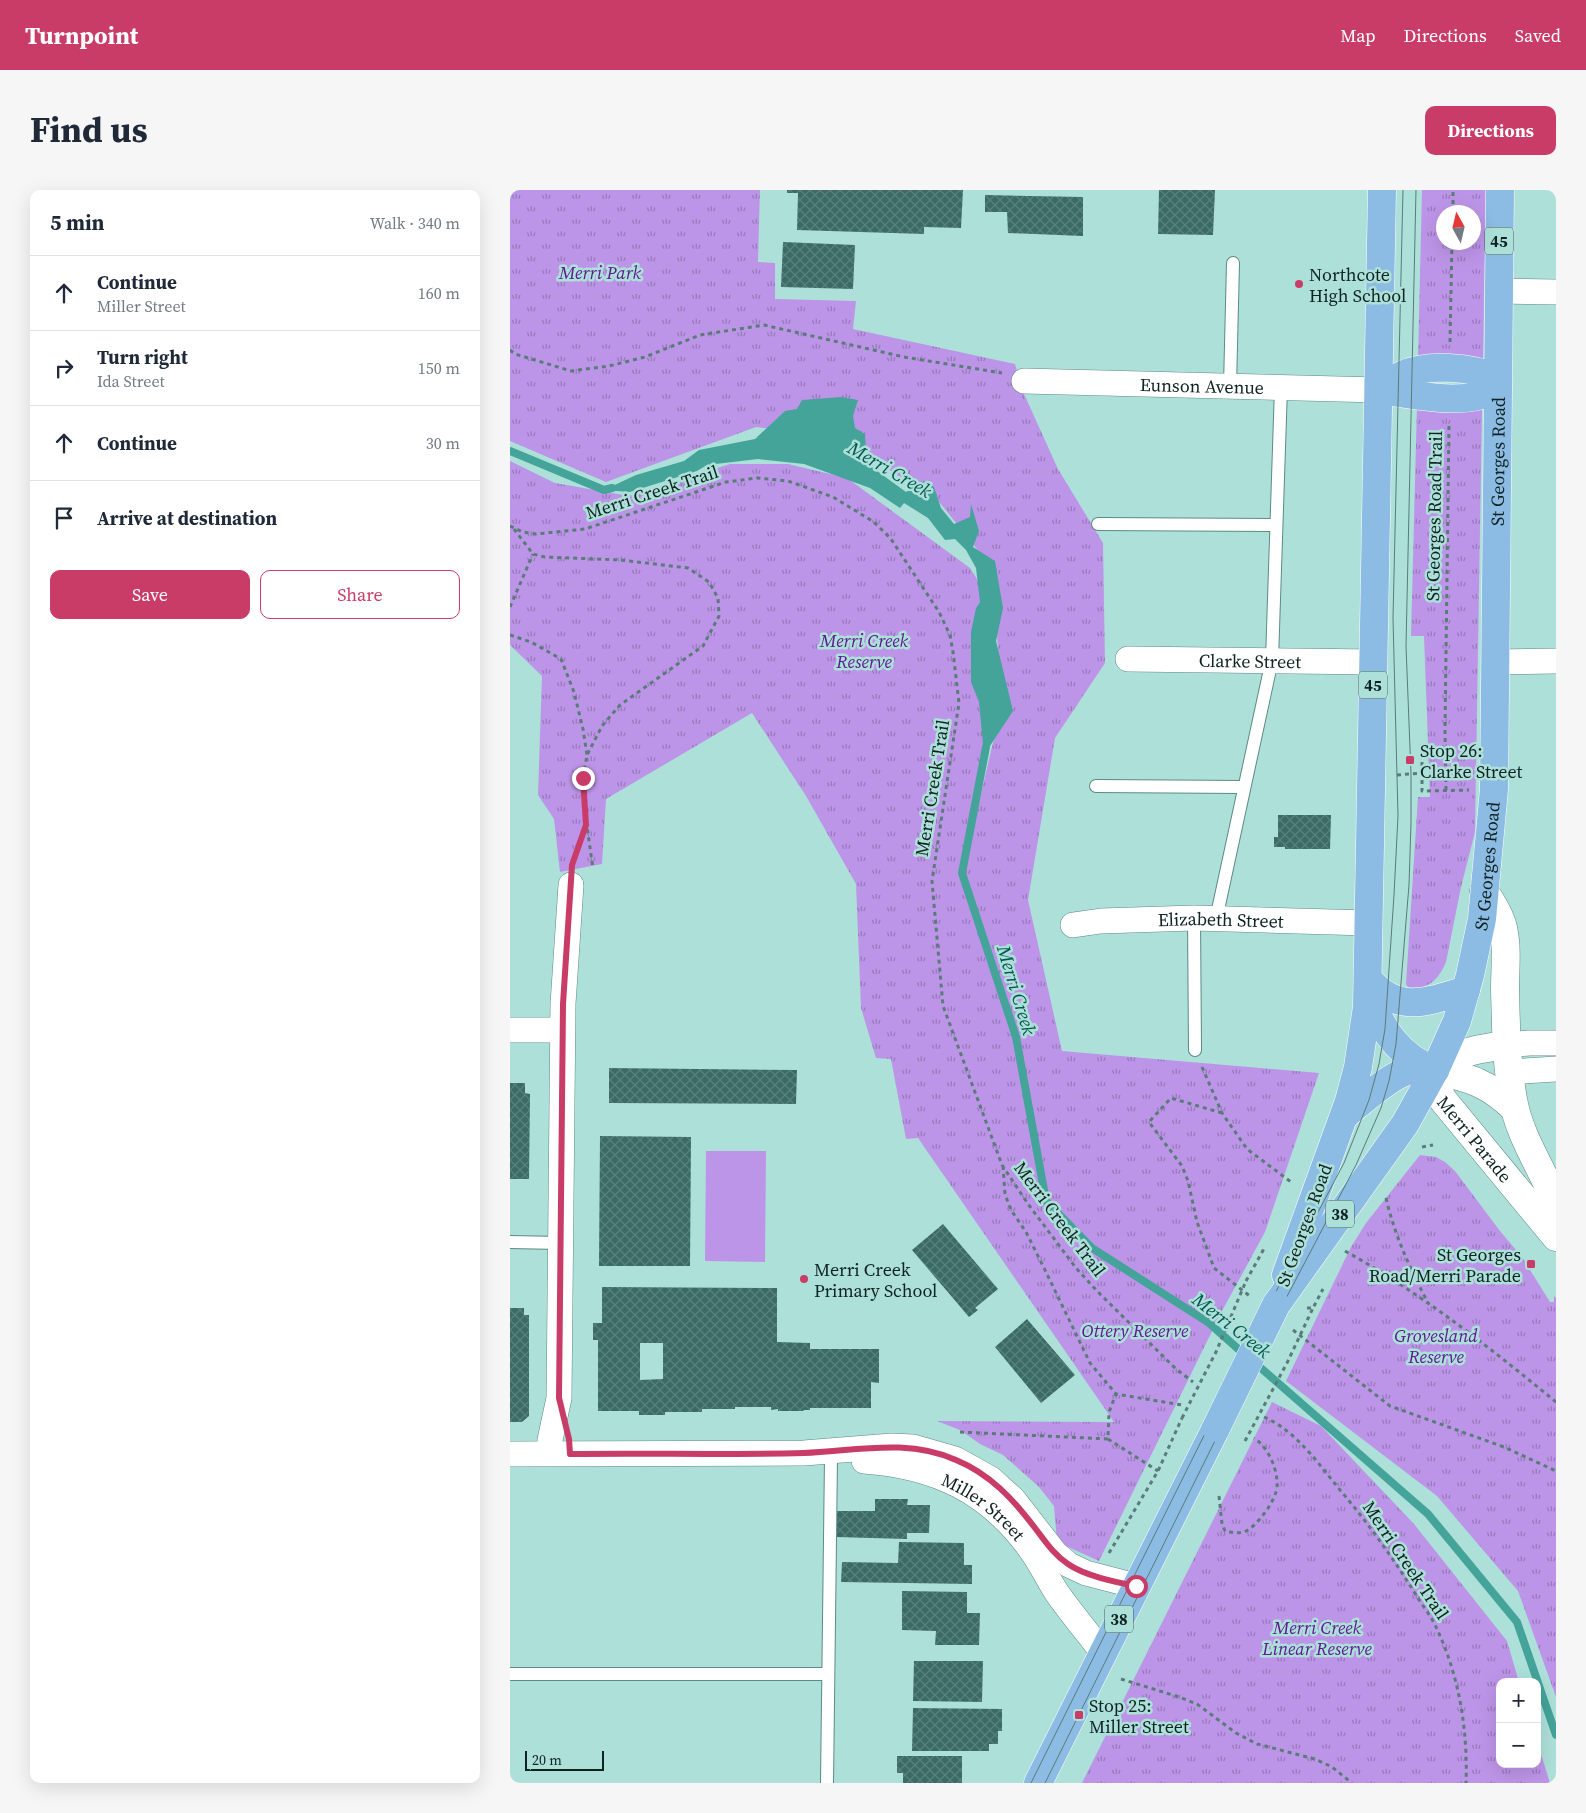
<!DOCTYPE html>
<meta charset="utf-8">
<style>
:root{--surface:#fff;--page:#f6f6f7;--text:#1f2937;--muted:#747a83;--line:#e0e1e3;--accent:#c93c68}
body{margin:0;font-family:"Source Serif 4",serif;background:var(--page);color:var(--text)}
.controls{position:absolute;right:15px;bottom:15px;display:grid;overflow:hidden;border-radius:10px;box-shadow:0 5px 20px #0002}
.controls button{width:45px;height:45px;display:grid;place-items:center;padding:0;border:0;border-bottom:1px solid var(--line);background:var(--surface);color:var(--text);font:25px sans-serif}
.compass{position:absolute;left:926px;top:15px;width:45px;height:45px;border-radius:50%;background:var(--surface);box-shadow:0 5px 20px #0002;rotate:352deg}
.scale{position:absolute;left:15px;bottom:12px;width:79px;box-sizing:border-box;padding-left:5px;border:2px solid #0f2321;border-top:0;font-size:14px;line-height:18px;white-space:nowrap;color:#0f2321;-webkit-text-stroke:4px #ade0d9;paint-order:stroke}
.stop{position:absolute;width:15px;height:15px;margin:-11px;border:4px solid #c93c68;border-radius:50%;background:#fff}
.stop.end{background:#c93c68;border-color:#fff;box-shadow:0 1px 5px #0008}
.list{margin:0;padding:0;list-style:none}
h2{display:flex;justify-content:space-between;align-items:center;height:65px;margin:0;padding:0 20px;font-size:21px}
h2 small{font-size:16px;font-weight:400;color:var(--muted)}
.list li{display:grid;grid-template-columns:32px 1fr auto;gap:15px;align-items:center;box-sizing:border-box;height:75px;padding:0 20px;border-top:1px solid var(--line)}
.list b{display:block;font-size:19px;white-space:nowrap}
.list p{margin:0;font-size:16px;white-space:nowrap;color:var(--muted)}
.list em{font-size:16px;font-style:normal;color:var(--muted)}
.actions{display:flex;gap:10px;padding:15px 20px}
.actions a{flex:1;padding:11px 0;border:1px solid var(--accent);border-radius:10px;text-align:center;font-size:18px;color:var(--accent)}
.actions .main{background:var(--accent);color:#fff}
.icon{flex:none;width:28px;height:28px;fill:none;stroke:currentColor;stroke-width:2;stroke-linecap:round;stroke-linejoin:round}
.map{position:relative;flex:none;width:1046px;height:1593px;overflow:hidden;border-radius:10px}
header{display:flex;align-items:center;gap:30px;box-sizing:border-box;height:70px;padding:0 25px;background:var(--accent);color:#fff}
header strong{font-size:24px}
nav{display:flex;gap:28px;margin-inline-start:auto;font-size:18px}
.intro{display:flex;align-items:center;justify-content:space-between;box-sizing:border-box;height:120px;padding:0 30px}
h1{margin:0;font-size:35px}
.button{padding:12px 22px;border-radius:10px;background:var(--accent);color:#fff;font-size:18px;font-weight:700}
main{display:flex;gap:30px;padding:0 30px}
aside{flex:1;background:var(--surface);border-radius:10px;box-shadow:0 5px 20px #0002}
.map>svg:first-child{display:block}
.grass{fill:url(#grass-tufts);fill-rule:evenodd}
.pitch{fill:#bd95e8}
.water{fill:#44a49a}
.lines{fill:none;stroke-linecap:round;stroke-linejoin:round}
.stream{stroke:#44a49a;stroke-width:8}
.building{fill:url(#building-cross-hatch);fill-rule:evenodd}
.service-casing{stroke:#5b8b84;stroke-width:14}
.minor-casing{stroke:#5b8b84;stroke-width:26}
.secondary-casing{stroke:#5b8b84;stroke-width:29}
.trunk-casing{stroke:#fff;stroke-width:29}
.path{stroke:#5a7c78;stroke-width:3;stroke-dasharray:4 4;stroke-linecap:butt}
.service{stroke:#fff;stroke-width:12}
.minor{stroke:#fff;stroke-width:25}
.secondary{stroke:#fff;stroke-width:28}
.trunk{stroke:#8cbbe3;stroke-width:28}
.tram{stroke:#597b77;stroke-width:1}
.trunk-bridge-casing{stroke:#fff;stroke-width:29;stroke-linecap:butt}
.path-bridge{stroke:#5a7c78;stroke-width:3;stroke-dasharray:4 4;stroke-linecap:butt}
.trunk-bridge{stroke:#8cbbe3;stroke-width:28}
.route{stroke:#c93c68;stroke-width:6}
.poi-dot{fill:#c93c68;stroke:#ade0d9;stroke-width:2}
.labels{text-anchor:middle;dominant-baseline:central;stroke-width:5;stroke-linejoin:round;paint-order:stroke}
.shield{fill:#ade0d9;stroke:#3e5c58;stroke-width:1}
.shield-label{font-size:16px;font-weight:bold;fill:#0f2321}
.park-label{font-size:18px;font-style:italic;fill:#601892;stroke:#ade0d9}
.poi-label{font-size:18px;fill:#0f2321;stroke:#ade0d9;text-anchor:start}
.street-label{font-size:18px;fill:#0f2321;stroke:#ade0d9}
.water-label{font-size:19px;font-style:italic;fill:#005750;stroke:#ade0d9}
</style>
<header>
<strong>Turnpoint</strong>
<nav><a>Map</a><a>Directions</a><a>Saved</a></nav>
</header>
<div class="intro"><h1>Find us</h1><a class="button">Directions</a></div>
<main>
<aside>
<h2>5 min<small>Walk · 340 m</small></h2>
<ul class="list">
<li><svg class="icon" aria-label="ahead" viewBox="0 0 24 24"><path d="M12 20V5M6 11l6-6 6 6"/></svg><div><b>Continue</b><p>Miller Street</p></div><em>160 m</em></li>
<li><svg class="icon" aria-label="right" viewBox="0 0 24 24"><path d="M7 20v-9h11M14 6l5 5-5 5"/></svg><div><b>Turn right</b><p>Ida Street</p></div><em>150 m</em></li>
<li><svg class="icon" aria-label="ahead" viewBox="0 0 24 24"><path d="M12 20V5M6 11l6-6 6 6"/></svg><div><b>Continue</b></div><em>30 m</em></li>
<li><svg class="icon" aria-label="arrive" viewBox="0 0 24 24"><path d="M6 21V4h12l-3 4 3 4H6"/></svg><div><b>Arrive at destination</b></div></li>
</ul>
<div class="actions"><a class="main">Save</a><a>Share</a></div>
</aside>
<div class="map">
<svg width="1046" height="1593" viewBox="0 0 1046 1593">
<defs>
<pattern id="grass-tufts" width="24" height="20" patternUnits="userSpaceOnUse" patternTransform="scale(1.25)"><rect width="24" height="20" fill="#bd95e8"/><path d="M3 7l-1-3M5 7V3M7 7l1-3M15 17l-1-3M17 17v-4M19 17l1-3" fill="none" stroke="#9879bc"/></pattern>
<pattern id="building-cross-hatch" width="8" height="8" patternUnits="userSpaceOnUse" patternTransform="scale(1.25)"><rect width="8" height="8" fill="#3b6b65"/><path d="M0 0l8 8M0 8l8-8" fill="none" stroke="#5a807b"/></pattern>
</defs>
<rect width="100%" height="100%" fill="#ade0d9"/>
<path class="grass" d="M0 0H250L248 72 265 73V109L346 111 343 139 505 174 514 204 548 279 593 353 595 473 545 548 518 710 552 861 809 883 755 1042 711 1123 589 1371 547 1352 544 1316 529 1297 493 1265 470 1254 450 1240 427 1231 604 1232 408 948 396 949 381 869 366 868 351 818 346 694 296 606 242 523 96 609 92 674 50 682 44 629 28 605 32 486 0 455V271L45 293 119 306 220 274H278L337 288 460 378 480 410 485 505 456 668 492 514 482 378 430 313 330 248 246 237 96 292 0 251Z
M912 0H976L973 170 908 169ZM934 22H964V52H934Z
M907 215 970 217 972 219 965 642 951 697 936 772C929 789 918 801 898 797L896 794 908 607H920L914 446H901Z
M910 965 926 967 935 972 945 981 990 1041 1012 1067 1040 1112H1044V1106L1046 1108V1507L1008 1401 927 1306 776 1191 841 1057 856 1033Z
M762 1212 811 1236 904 1334 997 1451 1009 1492H990V1574H1027V1551L1040 1593H572Z"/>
<path class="pitch" d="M196 961H256L255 1072 195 1071Z"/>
<path class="water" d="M331 207 348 210 343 226 345 238 355 244 356 261 352 270 396 302 414 291 424 297 431 318 444 334 460 327 461 314 469 341 463 357 485 371 493 418 486 451 503 521 474 565 469 512 461 492V442L466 418 470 412 466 378 456 360 445 349 435 350 418 328 394 313 390 318 360 298 294 274 248 269 197 275 187 281 120 302 94 300 126 285 174 271 189 260 245 249 275 221 287 219 292 210Z"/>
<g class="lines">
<path class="stream" d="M0 261 94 300 102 298
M476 557 452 683 506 847 536 1011 582 1058 699 1133 735 1165
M744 1172 918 1324 1007 1432 1046 1545"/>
</g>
<path class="building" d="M277 0H453L451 38 414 37V44L287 40 288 3H277Z
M649 0H705L703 45 648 44Z
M475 5 573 7V46L498 43 497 22H475Z
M273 52 345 55 343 99 271 97Z
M768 625H821L820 659H775V657H764V647H768Z
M99 878 287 880 286 914 99 913Z
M0 893H15V903L20 904 19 989H0Z
M90 946 181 947 180 1076H89Z
M433 1034 488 1099 465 1118 468 1120 459 1127 402 1060Z
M92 1097 267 1098V1152L300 1153V1159H369V1193L361 1192V1218H300V1220H293L294 1221H268V1219L261 1220V1217H225V1219H192V1222H155V1225H129V1221H88V1150H83V1133H92ZM130 1153H153V1189L130 1190Z
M0 1118H14V1125H19V1226L12 1232H0Z
M517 1129 565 1185 531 1213 485 1157Z
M365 1309H398L397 1315H420L419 1343H397V1349L326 1347V1321H365Z
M389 1352 454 1353V1375H462V1394L331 1392 332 1372 388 1373Z
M392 1401 457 1402V1423H470L469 1455H425L426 1441 392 1440Z
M404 1471H473L472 1512 403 1511Z
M403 1518 492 1519V1541H488V1554H479V1561H402Z
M387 1566H452V1593H393V1583H387Z"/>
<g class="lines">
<g class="service-casing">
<path id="service" d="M720 196 723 73
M588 334 766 335
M586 596 734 597
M684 728 685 860
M706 729 762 470 771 197
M0 1052 50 1053
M0 1484H317
M317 1593 321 1268"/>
</g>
<g class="minor-casing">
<g id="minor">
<path d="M988 101 1046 102"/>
<path id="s1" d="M514 191 869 200"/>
<path id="s2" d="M618 469 864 472"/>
<path d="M986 472 1046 471"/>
<path id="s3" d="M563 735 591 731 684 728 858 733"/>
<path d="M0 840H52"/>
<path d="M997 855 1019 853H1046"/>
<path d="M999 882 1046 879"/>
<path d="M40 1263V1250L49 1208 53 814 61 695"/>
<path d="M0 1264 294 1263 382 1256 403 1257 445 1269 481 1289 503 1309 545 1363 559 1375 576 1383 626 1396"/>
<path id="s4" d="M354 1271C425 1276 479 1301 521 1360 531 1374 538 1389 547 1403 561 1423 578 1443 593 1463"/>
</g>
</g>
<g class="secondary-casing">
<g id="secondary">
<path d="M974 701C981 711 988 722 992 734 998 755 995 778 995 799 996 835 996 872 1003 909 1009 946 1032 978 1046 1013"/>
<path id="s5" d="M925 880 926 896 933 910 1046 1047"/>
<path d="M925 880C960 888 978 893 1004 918"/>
<path d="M925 880C951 861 966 859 997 855"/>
</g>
</g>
<g class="trunk-casing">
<g id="trunk">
<path d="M869 200C876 194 883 189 892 185 917 173 962 177 987 188"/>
<path d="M869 200C901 204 959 218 987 198"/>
<path d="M859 790C888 825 919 811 956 800"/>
<path d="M861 804C868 838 892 869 925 880"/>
<path d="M834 926C849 914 880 885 898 881 906 879 916 880 925 880"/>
<path d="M776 1085 839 911 848 877 857 817 872 0"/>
<path id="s6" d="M766 1115 895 934 925 880 947 831 960 785 972 729 984 599 990 0"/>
<path d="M528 1593 706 1238"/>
</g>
</g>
<path class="path" d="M943 22V0
M940 152 942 52
M0 160 5 164 61 181 99 176 135 167 190 145 254 135 394 167 492 183
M0 336 13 342 26 344 75 339 216 292 247 288 278 291 323 307 364 332 381 349 429 422 440 445 443 462 449 513 422 691 433 816 492 975 518 1014 566 1078 588 1102 666 1179 683 1192
M4 339 23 364 35 367 111 370 178 378 199 392 208 408 209 426 193 456 110 515 92 536 77 565 73 588 74 615 83 679
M0 417 23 364
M0 445 21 452 51 469 64 502 73 539 77 565
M912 572V583
M887 585 912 583V601L959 600
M936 600 935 540 939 234
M64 670 76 635
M692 877 712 923 737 959 781 992
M712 923 661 908 639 932 672 976 678 991 687 1032 704 1078 741 1107
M912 957 923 955
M493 976 495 1004 501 1020 516 1042 535 1080 580 1173 606 1204 672 1215
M876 1008C885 1047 900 1078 918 1113
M835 1061C911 1103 979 1157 1046 1212
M736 1091 755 1057
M797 1118H803L813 1099
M783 1140 880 1216 994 1257 1046 1281
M754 1227C786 1241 808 1273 830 1300 858 1333 883 1368 906 1405 912 1415 921 1426 926 1437 949 1485 958 1540 956 1593
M450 1242 598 1249 599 1222 606 1204
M598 1249 648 1281
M709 1306 712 1334 715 1341C721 1342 727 1344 734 1342 747 1337 767 1309 767 1296 768 1279 758 1257 744 1248
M599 1363 648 1281 672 1228
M611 1489 669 1507 687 1514 726 1543 747 1554 805 1569 822 1577 842 1593"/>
<use href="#service" class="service"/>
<use href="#minor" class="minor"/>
<use href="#secondary" class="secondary"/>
<use href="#trunk" class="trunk"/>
<path class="tram" d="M521 1593 760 1113 834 973 859 910 869 874 875 839 884 705 888 626 883 428 893 0
M535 1593 772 1116 846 975 871 918 879 891 886 854 899 695 901 633V584L896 456 906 0"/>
<g class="trunk-bridge-casing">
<path id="trunk-bridge" d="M706 1238 766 1115"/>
</g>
<path class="path-bridge" d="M672 1228 706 1162 736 1091
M735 1251 777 1173 803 1118"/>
<use href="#trunk-bridge" class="trunk-bridge"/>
</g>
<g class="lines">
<path class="route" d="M73 588 76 635 62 675 53 814 49 1208 59 1249 60 1264C137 1263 216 1265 294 1263 346 1261 397 1248 446 1270 480 1284 503 1309 525 1338 535 1351 544 1365 558 1374 575 1386 606 1392 626 1396"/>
</g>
<g class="poi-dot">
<circle cx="789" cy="94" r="5"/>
<rect x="895" y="565" width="10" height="10" rx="2.5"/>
<rect x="1016" y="1069" width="10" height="10" rx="2.5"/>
<circle cx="294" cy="1089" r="5"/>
<rect x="564" y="1520" width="10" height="10" rx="2.5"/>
</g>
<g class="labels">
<g class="shield">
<rect x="975" y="37.5" width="28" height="27" rx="4"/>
<rect x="849" y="481.5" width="28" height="27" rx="4"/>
<rect x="816" y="1010.5" width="28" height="27" rx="4"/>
<rect x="595" y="1415.5" width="28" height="27" rx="4"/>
</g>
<g class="shield-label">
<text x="989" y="51">45</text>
<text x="863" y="495">45</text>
<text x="830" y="1024">38</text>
<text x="609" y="1429">38</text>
</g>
<g class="park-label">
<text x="90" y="82">Merri Park</text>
<text x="354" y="450">Merri Creek<tspan x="354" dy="21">Reserve</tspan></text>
<text x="625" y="1140">Ottery Reserve</text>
<text x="926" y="1145">Grovesland<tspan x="926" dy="21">Reserve</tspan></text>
<text x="807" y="1437">Merri Creek<tspan x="807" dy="21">Linear Reserve</tspan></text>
</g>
<g class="poi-label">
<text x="799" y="84">Northcote<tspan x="799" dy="21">High School</tspan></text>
<text x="910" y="560">Stop 26:<tspan x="910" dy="21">Clarke Street</tspan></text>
<text x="1011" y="1064" text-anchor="end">St Georges<tspan x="1011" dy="21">Road/Merri Parade</tspan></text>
<text x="304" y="1079">Merri Creek<tspan x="304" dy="21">Primary School</tspan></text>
<text x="579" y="1515">Stop 25:<tspan x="579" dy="21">Miller Street</tspan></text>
</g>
<g class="street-label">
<text stroke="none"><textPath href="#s1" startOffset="178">Eunson Avenue</textPath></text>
<text stroke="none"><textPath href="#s6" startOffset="901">St Georges Road</textPath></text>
<text transform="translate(142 302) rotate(-18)">Merri Creek Trail</text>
<text transform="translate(924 326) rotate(-89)">St Georges Road Trail</text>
<text stroke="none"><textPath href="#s2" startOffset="122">Clarke Street</textPath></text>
<text transform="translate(422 598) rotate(-81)">Merri Creek Trail</text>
<text stroke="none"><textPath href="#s6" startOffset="496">St Georges Road</textPath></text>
<text stroke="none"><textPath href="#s3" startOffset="148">Elizabeth Street</textPath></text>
<text stroke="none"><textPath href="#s5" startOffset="82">Merri Parade</textPath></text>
<text transform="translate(550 1029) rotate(53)">Merri Creek Trail</text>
<text transform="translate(794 1035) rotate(-70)">St Georges Road</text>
<text stroke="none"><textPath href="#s4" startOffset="131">Miller Street</textPath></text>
<text transform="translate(896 1370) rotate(56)">Merri Creek Trail</text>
</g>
<g class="water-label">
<text transform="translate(380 279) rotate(30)">Merri Creek</text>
<text transform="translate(507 800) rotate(73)">Merri Creek</text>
<text transform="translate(722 1135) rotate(38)">Merri Creek</text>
</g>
</g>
</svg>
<div class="controls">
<button>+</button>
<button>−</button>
</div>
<svg class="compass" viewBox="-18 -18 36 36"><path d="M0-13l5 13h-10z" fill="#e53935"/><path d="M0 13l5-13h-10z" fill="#747a83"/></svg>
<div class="scale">20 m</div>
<div class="stop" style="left:626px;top:1396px"></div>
<div class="stop end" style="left:73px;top:588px"></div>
</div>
</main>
